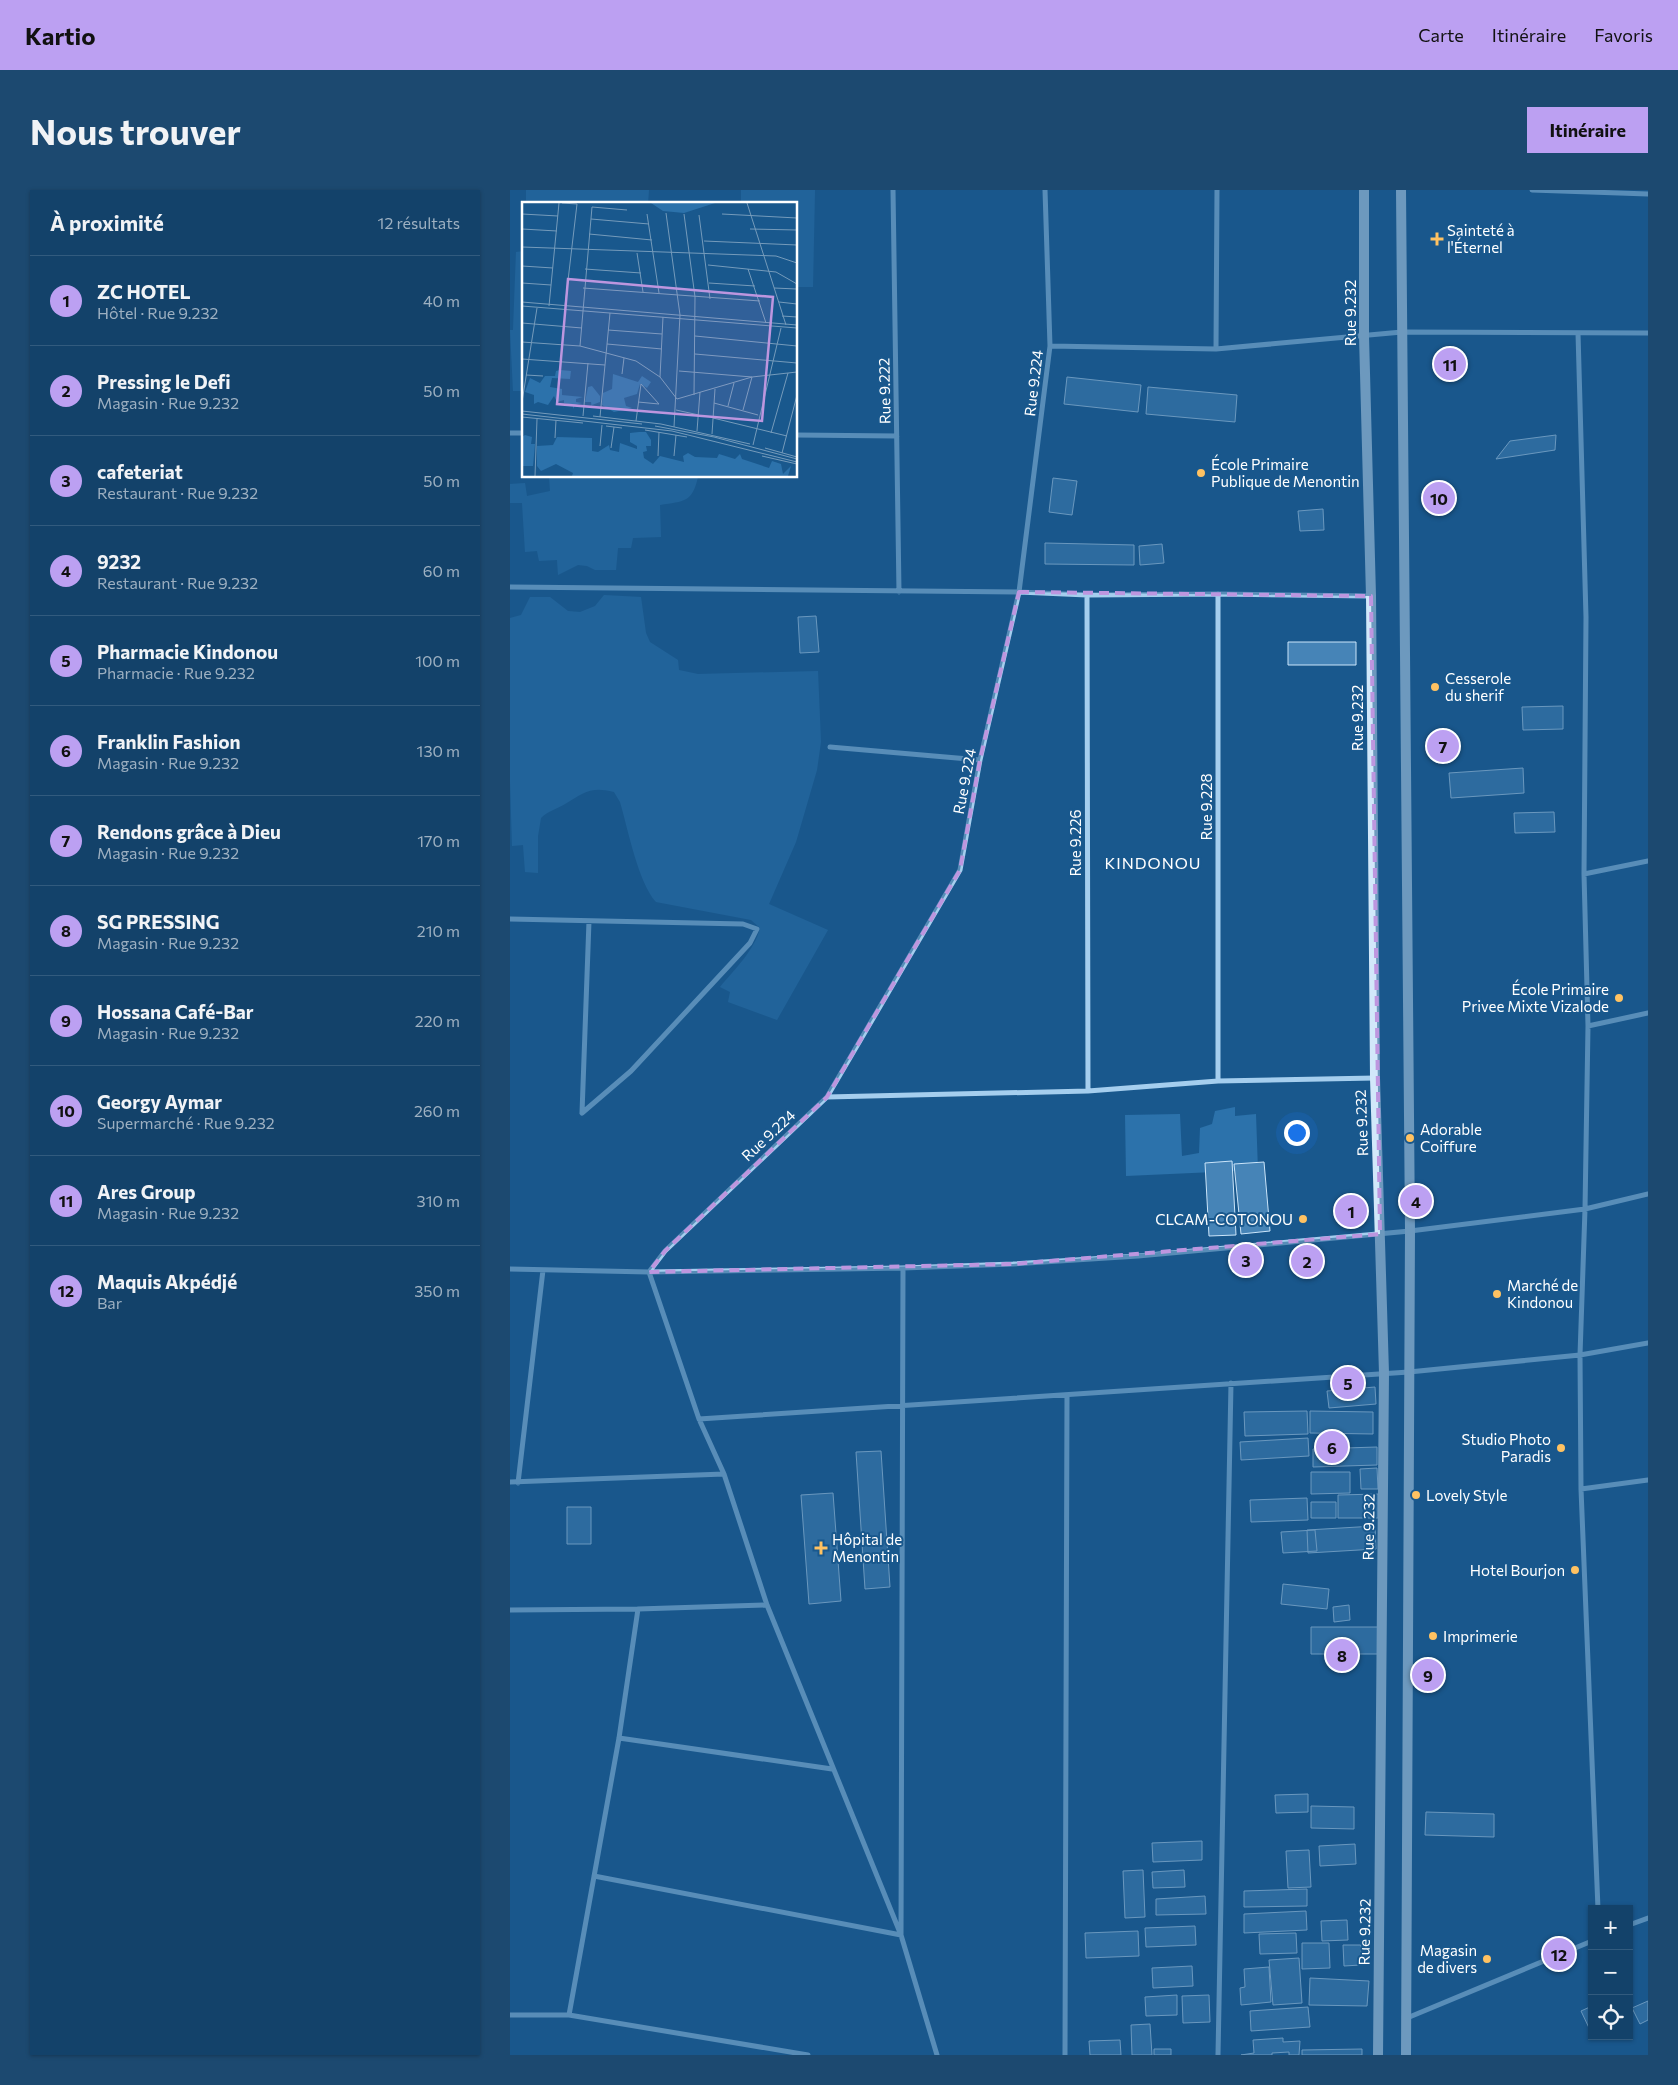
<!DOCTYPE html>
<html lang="fr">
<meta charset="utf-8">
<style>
:root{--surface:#13426a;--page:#1c4970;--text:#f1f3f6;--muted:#9db0c1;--line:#325b7e;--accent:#bca0f2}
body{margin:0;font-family:Commissioner,sans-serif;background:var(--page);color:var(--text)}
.controls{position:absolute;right:15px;bottom:15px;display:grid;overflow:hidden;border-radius:0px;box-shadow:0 1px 4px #0004}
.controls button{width:45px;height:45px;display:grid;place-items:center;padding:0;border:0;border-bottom:1px solid var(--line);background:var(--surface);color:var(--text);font:25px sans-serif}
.you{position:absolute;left:786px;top:942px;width:18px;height:18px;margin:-12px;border:4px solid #fff;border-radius:50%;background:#1a73e8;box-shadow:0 0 0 8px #1a73e833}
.badge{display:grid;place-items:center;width:32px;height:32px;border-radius:50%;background:var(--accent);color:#111;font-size:16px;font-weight:700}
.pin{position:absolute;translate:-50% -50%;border:2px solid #fff;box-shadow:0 1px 5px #0006}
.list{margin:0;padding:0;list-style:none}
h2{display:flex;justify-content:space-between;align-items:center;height:65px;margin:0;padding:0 20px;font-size:21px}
h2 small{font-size:16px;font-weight:400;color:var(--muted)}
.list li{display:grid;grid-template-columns:32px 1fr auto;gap:15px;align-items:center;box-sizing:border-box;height:90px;padding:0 20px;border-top:1px solid var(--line)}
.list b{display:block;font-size:19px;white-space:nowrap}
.list p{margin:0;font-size:16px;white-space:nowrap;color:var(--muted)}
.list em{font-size:16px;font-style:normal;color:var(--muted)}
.icon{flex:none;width:28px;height:28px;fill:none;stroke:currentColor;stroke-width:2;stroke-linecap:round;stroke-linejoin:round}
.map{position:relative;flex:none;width:1138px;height:1865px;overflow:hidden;border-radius:0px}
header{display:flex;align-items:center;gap:30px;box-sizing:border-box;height:70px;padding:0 25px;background:var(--accent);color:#111}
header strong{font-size:24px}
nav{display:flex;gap:28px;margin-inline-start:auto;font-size:18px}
.intro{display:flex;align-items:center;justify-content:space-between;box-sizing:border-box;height:120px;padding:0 30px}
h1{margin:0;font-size:35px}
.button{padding:12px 22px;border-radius:0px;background:var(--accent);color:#111;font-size:18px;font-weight:700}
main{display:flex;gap:30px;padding:0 30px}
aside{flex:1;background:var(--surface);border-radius:0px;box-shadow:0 1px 4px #0004}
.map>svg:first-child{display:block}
.green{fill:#2c72ab}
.building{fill:#4684b7;stroke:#cbe5fa}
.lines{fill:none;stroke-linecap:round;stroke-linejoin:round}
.street{stroke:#a5ceee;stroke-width:5}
.secondary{stroke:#d2e8fa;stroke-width:10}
.marked{fill:none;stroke:#bd96df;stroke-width:4;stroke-dasharray:10 6;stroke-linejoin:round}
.poi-dot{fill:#ffc262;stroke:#19588d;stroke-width:2}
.labels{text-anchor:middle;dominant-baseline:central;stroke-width:4;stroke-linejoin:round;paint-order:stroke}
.poi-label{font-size:15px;fill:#fff;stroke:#19588d;text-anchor:start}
.street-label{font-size:15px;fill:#fff;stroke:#19588d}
.neighbourhood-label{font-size:16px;letter-spacing:1px;fill:#fff;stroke:#19588d}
.inset-road{fill:none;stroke:#759bbb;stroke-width:1}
.view{fill:#bd96df;fill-opacity:0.15;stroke:#bd96df;stroke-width:2.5}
.inset-edge{fill:none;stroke:#fff;stroke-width:2.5}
</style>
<header>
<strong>Kartio</strong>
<nav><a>Carte</a><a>Itinéraire</a><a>Favoris</a></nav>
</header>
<div class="intro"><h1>Nous trouver</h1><a class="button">Itinéraire</a></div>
<main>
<aside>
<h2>À proximité<small>12 résultats</small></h2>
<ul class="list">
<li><span class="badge">1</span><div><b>ZC HOTEL</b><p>Hôtel · Rue 9.232</p></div><em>40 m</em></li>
<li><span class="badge">2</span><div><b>Pressing le Defi</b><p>Magasin · Rue 9.232</p></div><em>50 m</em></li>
<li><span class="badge">3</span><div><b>cafeteriat</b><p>Restaurant · Rue 9.232</p></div><em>50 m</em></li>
<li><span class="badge">4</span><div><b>9232</b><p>Restaurant · Rue 9.232</p></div><em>60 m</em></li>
<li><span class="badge">5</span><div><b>Pharmacie Kindonou</b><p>Pharmacie · Rue 9.232</p></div><em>100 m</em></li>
<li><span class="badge">6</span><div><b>Franklin Fashion</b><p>Magasin · Rue 9.232</p></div><em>130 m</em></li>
<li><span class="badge">7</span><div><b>Rendons grâce à Dieu</b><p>Magasin · Rue 9.232</p></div><em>170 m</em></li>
<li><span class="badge">8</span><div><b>SG PRESSING</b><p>Magasin · Rue 9.232</p></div><em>210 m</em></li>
<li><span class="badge">9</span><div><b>Hossana Café-Bar</b><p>Magasin · Rue 9.232</p></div><em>220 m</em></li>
<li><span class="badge">10</span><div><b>Georgy Aymar</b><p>Supermarché · Rue 9.232</p></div><em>260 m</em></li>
<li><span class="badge">11</span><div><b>Ares Group</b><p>Magasin · Rue 9.232</p></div><em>310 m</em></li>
<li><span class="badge">12</span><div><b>Maquis Akpédjé</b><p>Bar</p></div><em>350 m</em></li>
</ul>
</aside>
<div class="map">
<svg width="1138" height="1865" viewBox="0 0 1138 1865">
<rect width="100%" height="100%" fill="#19588d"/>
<path class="green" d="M16 0H139L138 14H16Z
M231 0H305L303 97H286V14H231Z
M14 61V204L11 201H3L0 140H3L6 62Z
M39 286H187L188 287C182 313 174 311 150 315L151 347 123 348 121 358H108L106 380H85L77 376 68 375 48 385 47 370 29 371 27 361 15 362 12 313H0V294L15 293 17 306 40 301Z
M94 405 131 407 136 443 140 452 168 470 169 480 188 484 308 481 311 552 307 580 286 652 259 714 318 740 267 830 218 812 220 802 210 797C224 780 245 760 250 738L241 730 146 712C128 692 118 639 110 612L104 602C80 596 74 603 55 614 47 619 38 621 31 628L28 646V683L15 682 13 655 2 656 0 591V428L11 425 20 407H40L58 421 70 422 85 416Z
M725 917V926L746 924 748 980 616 986 615 925 670 924 672 966 689 963 690 938 702 934 705 921Z"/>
<path class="building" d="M557 187 631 195 628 222 554 214Z
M638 197 727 205 725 232 636 224Z
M1046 245 1045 260 986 269 1000 251Z
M543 288 567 291 562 325 539 322Z
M813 319 814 340 790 341 788 321Z
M535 353 624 355V375L535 374Z
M652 354 654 373 630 375 629 356Z
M306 426 309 462 290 463 288 427Z
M778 452H846V475H778Z
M1053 516V539L1013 540 1012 517Z
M1013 578 1014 603 941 608 939 583Z
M1044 622 1045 642 1005 643 1004 623Z
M722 971 726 1045 699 1046 695 973Z
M754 972 760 1041 731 1044 724 974Z
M865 1197 866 1214 819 1218 817 1201Z
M797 1221 798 1244 735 1246 734 1222Z
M800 1221 863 1222V1244L800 1243Z
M798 1248 799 1266 731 1270 730 1252Z
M867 1257V1275L803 1277V1259Z
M371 1261 380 1397 355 1399 346 1262Z
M867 1278 868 1299H851L850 1279Z
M801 1282H840V1303L801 1304Z
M323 1303 331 1411 299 1414 291 1305Z
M868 1304V1328H828V1305Z
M797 1308 798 1330 741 1332 740 1310Z
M801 1312H826V1328H801Z
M57 1317H81V1354H57Z
M865 1336 866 1359 798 1363 797 1340Z
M805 1340 807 1361 773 1363 771 1342Z
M773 1394 819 1399 817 1419 771 1414Z
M839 1415 840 1430 824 1432 823 1417Z
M801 1437H870V1464H801Z
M798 1604V1622L766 1623 765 1605Z
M801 1616 844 1617V1639L801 1638Z
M916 1622 984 1624V1647L915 1645Z
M692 1651V1670L643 1672 642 1653Z
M845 1654 846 1674 810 1676 809 1656Z
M799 1660 801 1697 778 1698 776 1661Z
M633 1680 635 1727 615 1728 613 1681Z
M674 1680 675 1697 643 1698 642 1682Z
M797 1699V1716L734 1717V1701Z
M695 1706 696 1724 646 1725V1709Z
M796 1721 797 1740 734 1743V1724Z
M837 1730 838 1750 812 1751 811 1731Z
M685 1736 686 1755 636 1757 635 1738Z
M628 1741 629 1766 576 1768 575 1743Z
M786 1743 787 1763 750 1764 749 1744Z
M792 1753H819L820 1778 792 1779Z
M833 1755H851V1775L834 1776Z
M789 1768 792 1813 763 1815 759 1770Z
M682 1776 683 1796 643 1798 642 1778Z
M759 1777 761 1812 731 1815 730 1798 735 1797 734 1779Z
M800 1788 859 1791 857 1816 799 1815Z
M667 1805V1825L636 1826 635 1807Z
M699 1805 700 1832 673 1833 672 1806Z
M1138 1811V1830L1130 1834 1122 1818Z
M1082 1816V1839L1080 1840 1071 1821Z
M798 1817 800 1837 741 1841 740 1821Z
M640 1834 642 1865H622L621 1835Z
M773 1848V1852L790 1851 789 1865H779V1862L762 1863V1865H731L744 1863 743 1850Z
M610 1850 611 1865H580L579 1851Z
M644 1859H661V1865H644Z
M852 1859V1865H792V1860Z"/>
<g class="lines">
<path class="street" d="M383 0 389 402
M1022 0 1138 4
M1068 143 1076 427 1074 684 1078 836 1075 1019 1070 1165 1071 1299 1088 1719
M540 156 706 159 892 142 1138 143
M706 159 707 0
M0 243H14
M286 245 387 246
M0 397 509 402 577 405 708 404 861 406
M577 405 578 901
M320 557 470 570
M1074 684 1138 671
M0 729 233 734 247 739 240 753 121 881 72 923
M1078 836 1138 823
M708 891V404
M317 907 578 901 708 891 865 888
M72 923 79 731
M0 1079 139 1082 393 1078 503 1074 628 1066 900 1041 1075 1019 1138 1004
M189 1229 899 1182 1070 1165 1138 1153
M0 1292 214 1284
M8 1293 33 1080
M1071 1299 1138 1290
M0 1420 128 1419 257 1415
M109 1548 322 1579
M84 1686 391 1745 393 1078
M1119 1735 1138 1728
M0 1825H59L298 1865
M59 1825 109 1548 128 1419
M897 1828 1082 1751
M427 1865 391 1745 257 1415 214 1284 189 1229 139 1082 155 1061 317 907 450 680 470 570 509 402 540 156 535 0
M555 1865 557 1205
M708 1865 721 1193"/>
<path class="secondary" d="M854 0V146L861 406 865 888 874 1183 868 1865
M891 0 900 1041 896 1865"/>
</g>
<path d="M0 0H1138V1865H0ZM509 402 861 406 870 1044 503 1074 139 1082 155 1061 317 907 450 680 470 570Z" fill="#19588d" fill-opacity=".55" fill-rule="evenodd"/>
<path class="marked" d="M509 402 861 406 870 1044 503 1074 139 1082 155 1061 317 907 450 680 470 570Z"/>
<g class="poi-dot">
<path d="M924.5 41.5h5v5h5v5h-5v5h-5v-5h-5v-5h5z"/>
<circle cx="691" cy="283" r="5"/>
<circle cx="925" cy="497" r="5"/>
<circle cx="1109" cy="808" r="5"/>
<circle cx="900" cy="948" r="5"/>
<circle cx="793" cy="1029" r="5"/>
<circle cx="987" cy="1104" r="5"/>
<circle cx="1051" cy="1258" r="5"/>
<circle cx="906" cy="1305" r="5"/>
<path d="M308.5 1350.5h5v5h5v5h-5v5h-5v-5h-5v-5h5z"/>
<circle cx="1065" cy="1380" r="5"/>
<circle cx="923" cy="1446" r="5"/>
<circle cx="977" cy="1769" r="5"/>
</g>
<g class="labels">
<g class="poi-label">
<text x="937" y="40">Sainteté à<tspan x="937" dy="17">l'Éternel</tspan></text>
<text x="701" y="274">École Primaire<tspan x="701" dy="17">Publique de Menontin</tspan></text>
<text x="935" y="488">Cesserole<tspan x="935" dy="17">du sherif</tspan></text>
<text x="1099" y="799" text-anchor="end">École Primaire<tspan x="1099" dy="17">Privee Mixte Vizalode</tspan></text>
<text x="910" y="939">Adorable<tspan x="910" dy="17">Coiffure</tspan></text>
<text x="783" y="1029" text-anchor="end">CLCAM-COTONOU</text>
<text x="997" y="1095">Marché de<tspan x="997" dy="17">Kindonou</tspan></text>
<text x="1041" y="1249" text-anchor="end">Studio Photo<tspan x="1041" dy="17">Paradis</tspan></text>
<text x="916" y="1305">Lovely Style</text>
<text x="322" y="1349">Hôpital de<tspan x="322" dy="17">Menontin</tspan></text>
<text x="1055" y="1380" text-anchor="end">Hotel Bourjon</text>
<text x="933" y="1446">Imprimerie</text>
<text x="967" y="1760" text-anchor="end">Magasin<tspan x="967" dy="17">de divers</tspan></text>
</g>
<g class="street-label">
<text transform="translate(840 123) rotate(-90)">Rue 9.232</text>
<text transform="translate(523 193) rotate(-83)">Rue 9.224</text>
<text transform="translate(374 201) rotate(-91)">Rue 9.222</text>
<text transform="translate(847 528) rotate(-90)">Rue 9.232</text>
<text transform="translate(454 591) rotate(-79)">Rue 9.224</text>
<text transform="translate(696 617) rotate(-90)">Rue 9.228</text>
<text transform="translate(565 653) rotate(-90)">Rue 9.226</text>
<text transform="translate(851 933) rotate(-92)">Rue 9.232</text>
<text transform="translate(258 945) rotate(-43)">Rue 9.224</text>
<text transform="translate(858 1337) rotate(-89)">Rue 9.232</text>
<text transform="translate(854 1742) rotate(-89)">Rue 9.232</text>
</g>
<g class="neighbourhood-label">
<text x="643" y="672">KINDONOU</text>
</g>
</g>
<g transform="translate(12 12)">
<rect width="275" height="275" fill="#19588d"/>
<path d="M129 1H193L162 11 141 9ZM38 168 49 169 48 177 30 176 28 185 40 187V193L61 195 54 197V200L60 201 53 203 51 207V203L42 201V198L35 200 32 194 26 203 16 200 12 202V193L3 190 8 176 18 181 23 174H33L34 169ZM91 172 116 180 120 174 129 180 125 186 118 182 115 192 102 196 104 204 110 206 92 210 80 203 81 191 90 187ZM70 184 78 194V200L70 203V207L69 200H63L66 185ZM117 230H124L129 238V244H124L125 249 121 250 122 256 131 262 138 254 162 260 161 254 166 251 173 255 195 256 197 252 213 257 218 252 220 257 247 266 250 259 259 262 261 272 269 264 266 274H50L51 271 34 262 19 269 15 264V244L31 243 35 235 70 236V249L76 250 87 243 88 248 97 250 98 241 115 247V244L108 240V231ZM3 233 10 235 9 242H13L11 264H0V235Z" fill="#2c72ab"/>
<path class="inset-road" d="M40 1 55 2 43 104M225 1 264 123M144 11 158 113 152 225M0 12 36 14M125 12 137 91M162 12 173 95 172 193M200 12 275 16M177 13 188 97M69 17 127 22M0 27 35 29M228 27 275 28M67 32 130 38M182 39 275 43M0 45 254 54 275 61M115 51 121 90M186 63 254 70 275 82M0 64 31 66M63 67 119 71M226 67 244 121M0 81 29 83M187 81 233 84M61 86 238 99M252 86 275 87M0 100 275 123M257 100 275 102M0 104 275 126M27 104 37 1M260 114 275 115M0 121 60 126M86 128 140 132M173 134 275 144M0 140 58 144 114 159 138 175 155 197 230 175 275 170M85 142 140 147M58 144 70 5 105 8M173 152 275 161M0 157 83 163M157 169 230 175 221 208M100 172 102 156M4 173 21 174M138 175 141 115M0 200 15 106M116 200 137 202M192 201 236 213M206 204 212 181M154 208 177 213M0 209 120 222M0 212 150 229 275 260M61 214 66 161M71 214 139 222 228 242M0 215 61 221M78 215 88 111M191 216 265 234M114 219 119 182 137 202M84 224 100 226M133 224 192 235 275 257M123 228 165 235M175 229 178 190M249 231 266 171M190 232 193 187M33 236 34 218M231 243 259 126M78 244 80 223M89 246 92 225M243 246 275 255M260 251 275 193M136 254 137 230M152 254 154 233M240 254 275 262M13 274 15 217"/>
<path class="view" d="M46 77 251 95 240 219 35 202Z"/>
<rect width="275" height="275" class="inset-edge"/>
</g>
</svg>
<div class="controls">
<button>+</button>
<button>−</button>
<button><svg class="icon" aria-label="locate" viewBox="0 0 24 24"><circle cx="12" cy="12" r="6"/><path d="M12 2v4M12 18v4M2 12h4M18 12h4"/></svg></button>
</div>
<div class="you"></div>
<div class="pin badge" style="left:841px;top:1021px">1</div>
<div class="pin badge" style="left:797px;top:1071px">2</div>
<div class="pin badge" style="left:736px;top:1070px">3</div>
<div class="pin badge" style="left:906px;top:1011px">4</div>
<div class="pin badge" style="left:838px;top:1193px">5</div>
<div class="pin badge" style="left:822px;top:1257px">6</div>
<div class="pin badge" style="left:933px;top:556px">7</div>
<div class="pin badge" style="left:832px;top:1465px">8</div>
<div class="pin badge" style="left:918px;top:1485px">9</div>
<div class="pin badge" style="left:929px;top:308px">10</div>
<div class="pin badge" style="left:940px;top:174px">11</div>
<div class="pin badge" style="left:1049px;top:1764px">12</div>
</div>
</main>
